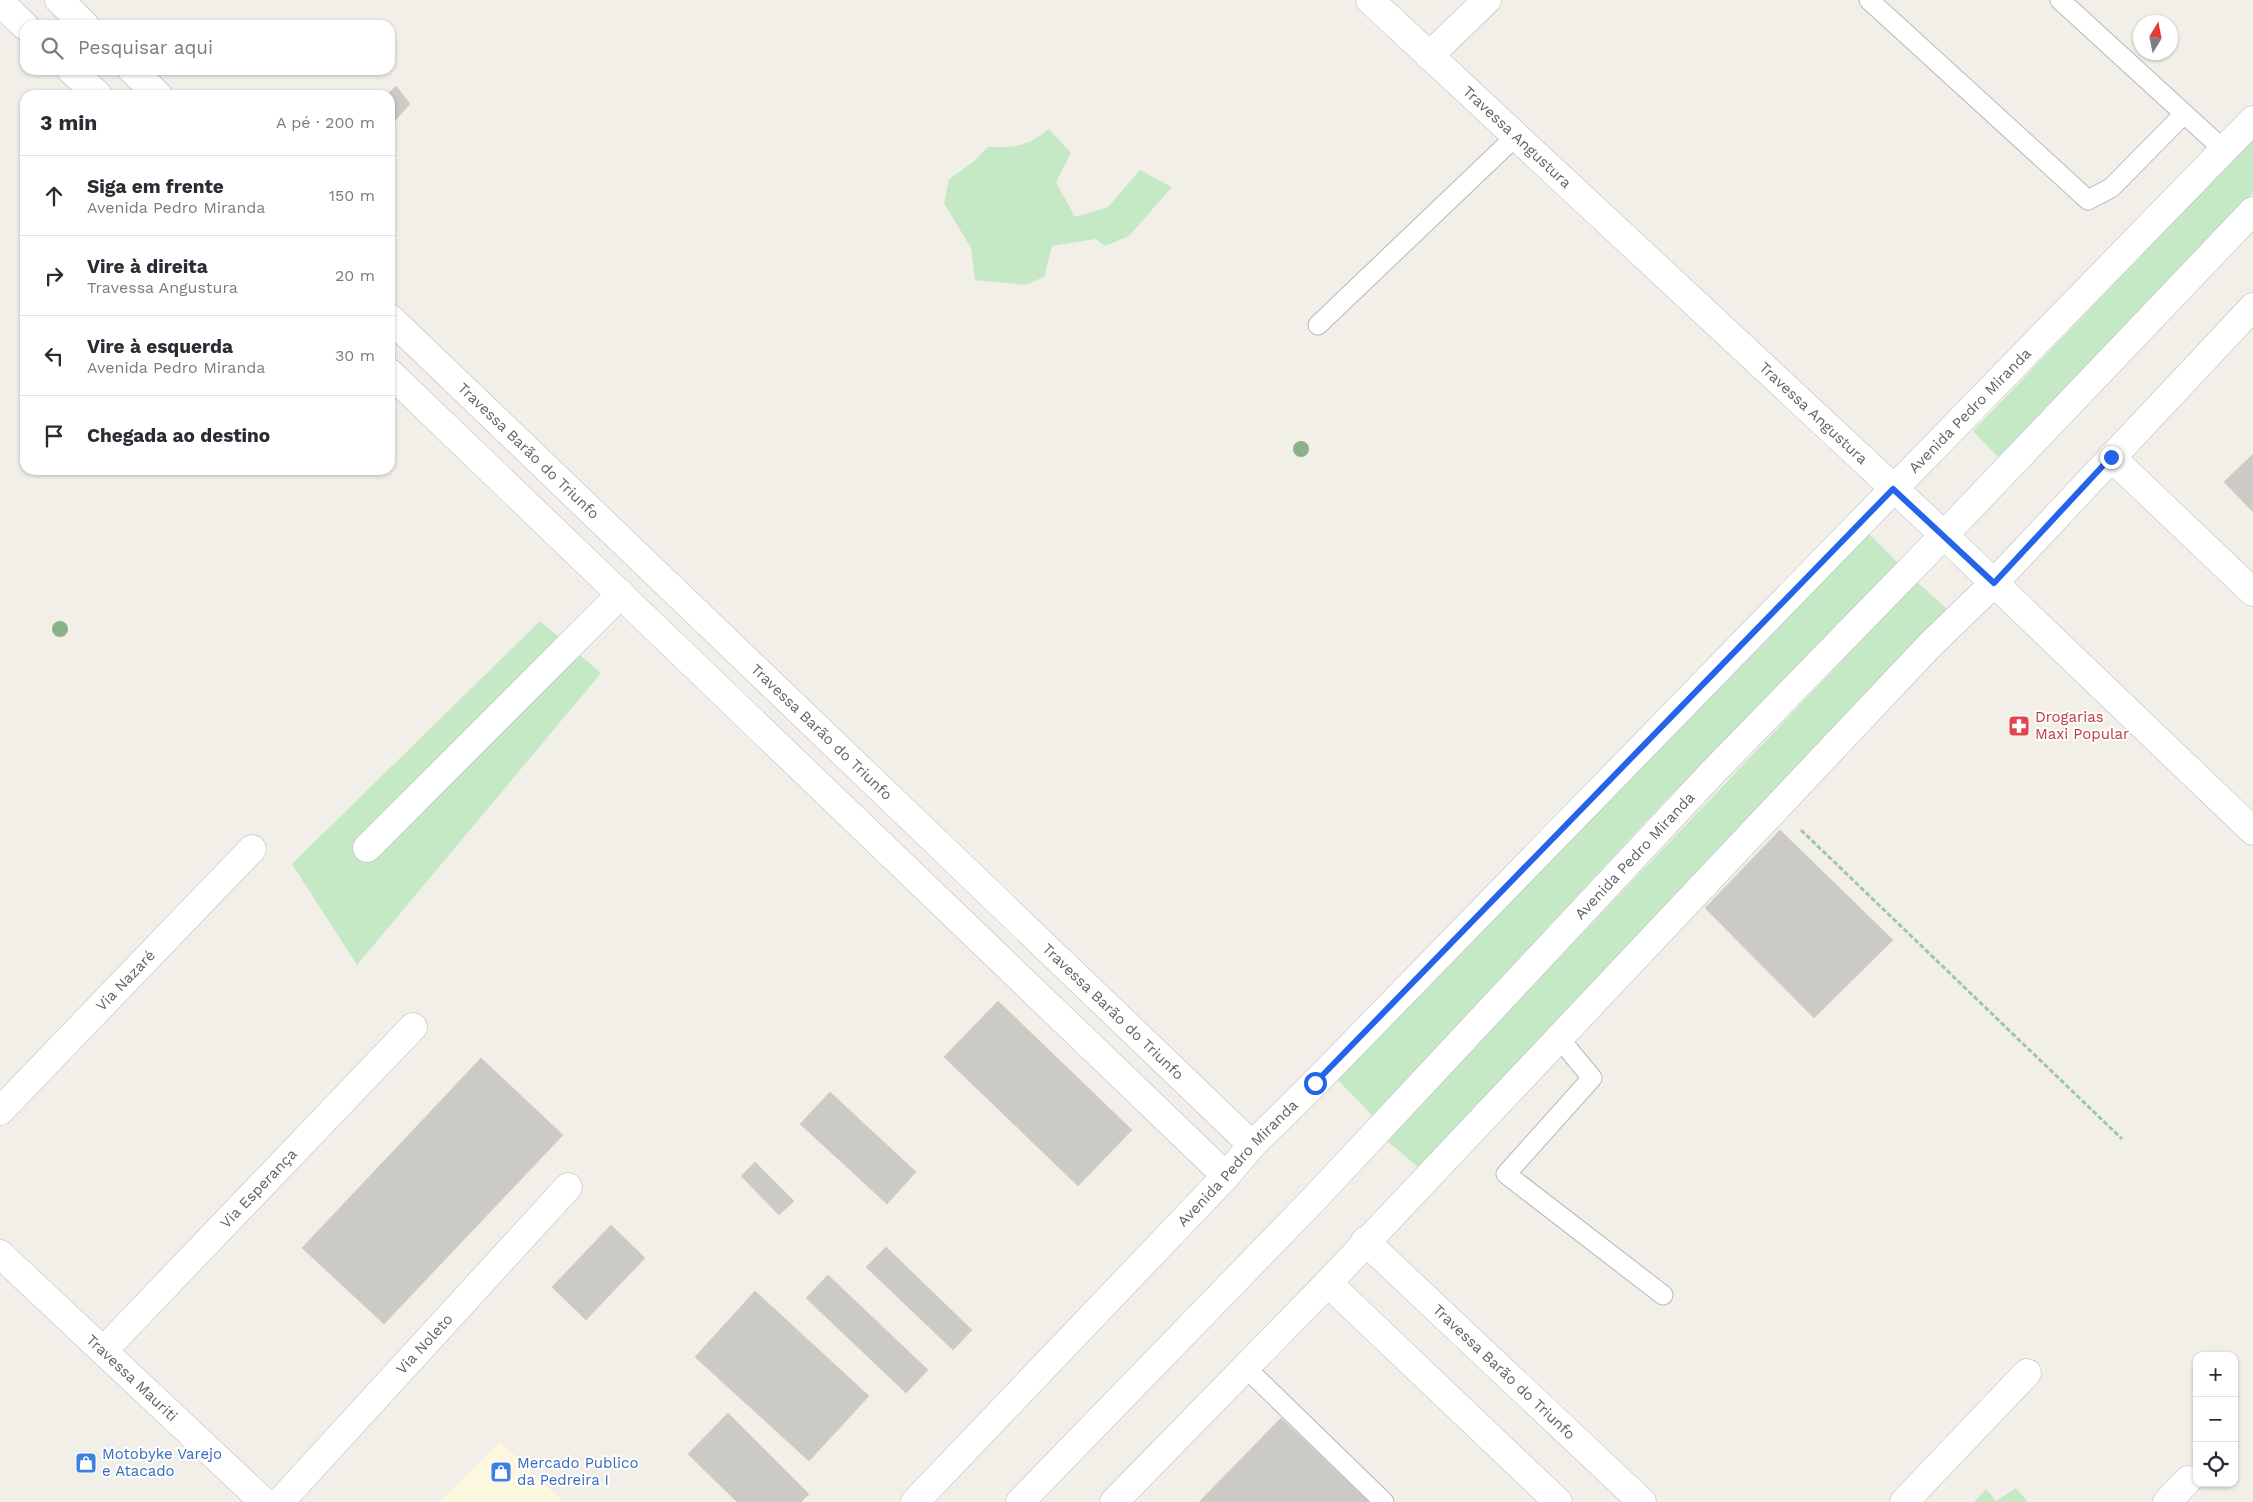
<!DOCTYPE html>
<html lang="pt">
<meta charset="utf-8">
<style>
:root{--surface:#fff;--page:#f2f2f3;--text:#2b2b33;--muted:#7c7c81;--line:#e1e1e2}
body{margin:0;font-family:"Work Sans",sans-serif;background:var(--page);color:var(--text)}
.controls{position:absolute;right:15px;bottom:15px;display:grid;overflow:hidden;border-radius:10px;box-shadow:0 1px 4px #0004}
.controls button{width:45px;height:45px;display:grid;place-items:center;padding:0;border:0;border-bottom:1px solid var(--line);background:var(--surface);color:var(--text);font:25px sans-serif}
.compass{position:absolute;left:2133px;top:15px;width:45px;height:45px;border-radius:50%;background:var(--surface);box-shadow:0 1px 4px #0004;rotate:10deg}
.stop{position:absolute;width:15px;height:15px;margin:-11px;border:4px solid #2563eb;border-radius:50%;background:#fff}
.stop.end{background:#2563eb;border-color:#fff;box-shadow:0 1px 5px #0008}
.list{margin:0;padding:0;list-style:none}
h2{display:flex;justify-content:space-between;align-items:center;height:65px;margin:0;padding:0 20px;font-size:21px}
h2 small{font-size:16px;font-weight:400;color:var(--muted)}
.list li{display:grid;grid-template-columns:32px 1fr auto;gap:15px;align-items:center;box-sizing:border-box;height:80px;padding:0 20px;border-top:1px solid var(--line)}
.list b{display:block;font-size:19px;white-space:nowrap}
.list p{margin:0;font-size:16px;white-space:nowrap;color:var(--muted)}
.list em{font-size:16px;font-style:normal;color:var(--muted)}
.icon{flex:none;width:28px;height:28px;fill:none;stroke:currentColor;stroke-width:2;stroke-linecap:round;stroke-linejoin:round}
.map{position:relative;flex:none;width:2253px;height:1502px;overflow:hidden}
.search{position:absolute;background:var(--surface);box-shadow:0 1px 4px #0004;left:20px;top:20px;width:375px;height:55px;display:flex;align-items:center;gap:12px;box-sizing:border-box;padding:0 18px;border-radius:15px;color:var(--muted);font-size:19px}
.panel{position:absolute;background:var(--surface);box-shadow:0 1px 4px #0004;left:20px;top:90px;width:375px;height:385px;border-radius:15px}
.map>svg:first-child{display:block}
.commercial{fill:#fef7e0}
.green{fill:#c5e8c5}
.building{fill:#cccac5;stroke:#d6d1c6}
.lines{fill:none;stroke-linecap:round;stroke-linejoin:round}
.service-casing{stroke:#b5b8bc;stroke-width:21}
.minor-casing{stroke:#b5b8bc;stroke-width:29}
.tertiary-casing{stroke:#b5b8bc;stroke-width:29}
.secondary-casing{stroke:#b6babf;stroke-width:29}
.path{stroke:#9cc7a9;stroke-width:3;stroke-dasharray:5 2.5;stroke-linecap:butt}
.service{stroke:#fff;stroke-width:19}
.minor{stroke:#fff;stroke-width:28}
.tertiary{stroke:#fff;stroke-width:28}
.secondary{stroke:#fff;stroke-width:28}
.tree{fill:#89b387}
.route{stroke:#2563eb;stroke-width:6}
.labels{text-anchor:middle;dominant-baseline:central;stroke-width:4;stroke-linejoin:round;paint-order:stroke}
.street-label{font-size:15px;fill:#5f6368;stroke:#fff}
.health-label{font-size:15px;fill:#be3a42;stroke:#fff;text-anchor:start}
.shop-label{font-size:15px;fill:#366cbe;stroke:#fff;text-anchor:start}
</style>
<div class="map">
<svg width="2253" height="1502" viewBox="0 0 2253 1502">
<rect width="100%" height="100%" fill="#f1efe8"/>
<path class="commercial" d="M501 1442 563 1502H439Z"/>
<path class="green" d="M1049 129 1071 153 1056 182 1075 217 1108 207 1140 170 1172 187 1129 236 1105 246 1096 239 1052 246 1044 277 1025 285 975 280 971 248 944 203 949 179 973 162 988 147C1017 147 1026 147 1049 129Z
M2253 139V193L1998 457 1973 431Z
M1866 531 1899 564 1661 805 1373 1116 1336 1078Z
M1917 582 1948 610 1419 1168 1386 1140Z
M540 621 601 673 357 965 292 864Z
M2016 1488 2028 1502H1974L1986 1489 1996 1501Z"/>
<path class="building" d="M396 86 410 104 390 126V95H387Z
M2253 454V512L2224 482Z
M1780 830 1893 940 1814 1018 1705 908Z
M998 1001 1132 1130 1078 1186 944 1057Z
M481 1058 563 1135 384 1324 302 1248Z
M830 1092 916 1172 887 1204 800 1124Z
M755 1162 794 1201 779 1215 741 1176Z
M611 1225 645 1258 586 1320 552 1287Z
M886 1247 972 1330 953 1350 866 1267Z
M828 1275 928 1370 906 1393 806 1298Z
M755 1291 869 1396 809 1461 695 1357Z
M728 1413 809 1494 801 1502H737L688 1454Z
M1281 1418 1369 1502H1199Z"/>
<g class="lines">
<g class="service-casing">
<path id="service" d="M1869 0 2088 200 2111 188 2184 114
M2060 0 2224 150
M1318 325 1516 136
M1559 1038 1592 1078 1506 1174 1663 1295
M1244 1366 1384 1502"/>
</g>
<g class="minor-casing">
<g id="minor">
<path d="M1429 56 1487 0"/>
<path d="M2111 457 2253 592"/>
<path d="M367 848 621 594"/>
<path id="s1" d="M0 1111 252 849"/>
<path id="s2" d="M103 1351 413 1027"/>
<path id="s3" d="M280 1502 568 1187"/>
<path d="M1904 1502 2027 1373"/>
<path d="M2167 1502 2188 1480"/>
</g>
</g>
<g class="tertiary-casing">
<g id="tertiary">
<path d="M59 0 85 25"/>
<path id="s4" d="M1370 0 1944 535 2253 831"/>
<path d="M0 2 25 26"/>
<path d="M71 70 98 95"/>
<path d="M132 70 158 95"/>
<path id="s5" d="M390 318 1252 1145"/>
<path d="M390 373 1226 1176"/>
<path id="s6" d="M1365 1241 1642 1502"/>
<path d="M1328 1283 1558 1502"/>
</g>
</g>
<g class="secondary-casing">
<g id="secondary">
<path id="s7" d="M0 1254 264 1502"/>
<path id="s8" d="M915 1502 1226 1176 1252 1145 1315 1083 2253 120"/>
<path id="s9" d="M1020 1502 1314 1199 1712 773 1944 535 2253 211"/>
<path d="M1114 1502 1328 1283 1930 645 1994 583 2253 307"/>
</g>
</g>
<path class="path" d="M1801 830 2122 1139"/>
<use href="#service" class="service"/>
<use href="#minor" class="minor"/>
<use href="#tertiary" class="tertiary"/>
<use href="#secondary" class="secondary"/>
</g>
<g class="tree">
<circle cx="1301" cy="449" r="8"/>
<circle cx="60" cy="629" r="8"/>
</g>
<g class="lines">
<path class="route" d="M1315 1083 1893 489 1994 583 2111 457"/>
</g>
<defs>
<g id="pharmacy-square" transform="scale(1.125)"><rect x="-9" y="-9" width="18" height="18" rx="4" fill="#e0444e" stroke="#fff"/><path d="M-2-6h4v4h4v4h-4v4h-4v-4h-4v-4h4Z" fill="#fff"/></g>
<g id="shop-square" transform="scale(1.125)"><rect x="-9" y="-9" width="18" height="18" rx="4" fill="#3f7fe0" stroke="#fff"/><path d="M-5-2.5h2.3a2.7 3.5 0 0 1 5.4 0H5L5.5 6h-11ZM-1.5-2.5h3a1.5 2.3 0 0 0-3 0Z" fill="#fff"/></g>
</defs>
<g fill-rule="evenodd">
<use href="#pharmacy-square" x="2019" y="726"/>
<use href="#shop-square" x="86" y="1463"/>
<use href="#shop-square" x="501" y="1472"/>
</g>
<g class="labels">
<g class="street-label">
<text stroke="none"><textPath href="#s4" startOffset="201">Travessa Angustura</textPath></text>
<text stroke="none"><textPath href="#s8" startOffset="1518">Avenida Pedro Miranda</textPath></text>
<text stroke="none"><textPath href="#s4" startOffset="606">Travessa Angustura</textPath></text>
<text stroke="none"><textPath href="#s5" startOffset="192">Travessa Barão do Triunfo</textPath></text>
<text stroke="none"><textPath href="#s5" startOffset="598">Travessa Barão do Triunfo</textPath></text>
<text stroke="none"><textPath href="#s9" startOffset="892">Avenida Pedro Miranda</textPath></text>
<text stroke="none"><textPath href="#s1" startOffset="181">Via Nazaré</textPath></text>
<text stroke="none"><textPath href="#s5" startOffset="1002">Travessa Barão do Triunfo</textPath></text>
<text stroke="none"><textPath href="#s8" startOffset="468">Avenida Pedro Miranda</textPath></text>
<text stroke="none"><textPath href="#s2" startOffset="225">Via Esperança</textPath></text>
<text stroke="none"><textPath href="#s3" startOffset="214">Via Noleto</textPath></text>
<text stroke="none"><textPath href="#s6" startOffset="191">Travessa Barão do Triunfo</textPath></text>
<text stroke="none"><textPath href="#s7" startOffset="181">Travessa Mauriti</textPath></text>
</g>
<g class="health-label">
<text x="2035" y="717">Drogarias<tspan x="2035" dy="17">Maxi Popular</tspan></text>
</g>
<g class="shop-label">
<text x="102" y="1454">Motobyke Varejo<tspan x="102" dy="17">e Atacado</tspan></text>
<text x="517" y="1463">Mercado Publico<tspan x="517" dy="17">da Pedreira I</tspan></text>
</g>
</g>
</svg>
<div class="controls">
<button>+</button>
<button>−</button>
<button><svg class="icon" aria-label="locate" viewBox="0 0 24 24"><circle cx="12" cy="12" r="6"/><path d="M12 2v4M12 18v4M2 12h4M18 12h4"/></svg></button>
</div>
<svg class="compass" viewBox="-18 -18 36 36"><path d="M0-13l5 13h-10z" fill="#e53935"/><path d="M0 13l5-13h-10z" fill="#7c7c81"/></svg>
<div class="stop" style="left:1315px;top:1083px"></div>
<div class="stop end" style="left:2111px;top:457px"></div>
<div class="search"><svg class="icon" aria-label="search" viewBox="0 0 24 24"><circle cx="10" cy="10" r="6"/><path d="M15 15l6 6"/></svg>Pesquisar aqui</div>
<section class="panel">
<h2>3 min<small>A pé · 200 m</small></h2>
<ul class="list">
<li><svg class="icon" aria-label="ahead" viewBox="0 0 24 24"><path d="M12 20V5M6 11l6-6 6 6"/></svg><div><b>Siga em frente</b><p>Avenida Pedro Miranda</p></div><em>150 m</em></li>
<li><svg class="icon" aria-label="right" viewBox="0 0 24 24"><path d="M7 20v-9h11M14 6l5 5-5 5"/></svg><div><b>Vire à direita</b><p>Travessa Angustura</p></div><em>20 m</em></li>
<li><svg class="icon" aria-label="left" viewBox="0 0 24 24"><path d="M17 20v-9H6M10 6l-5 5 5 5"/></svg><div><b>Vire à esquerda</b><p>Avenida Pedro Miranda</p></div><em>30 m</em></li>
<li><svg class="icon" aria-label="arrive" viewBox="0 0 24 24"><path d="M6 21V4h12l-3 4 3 4H6"/></svg><div><b>Chegada ao destino</b></div></li>
</ul>
</section>
</div>
